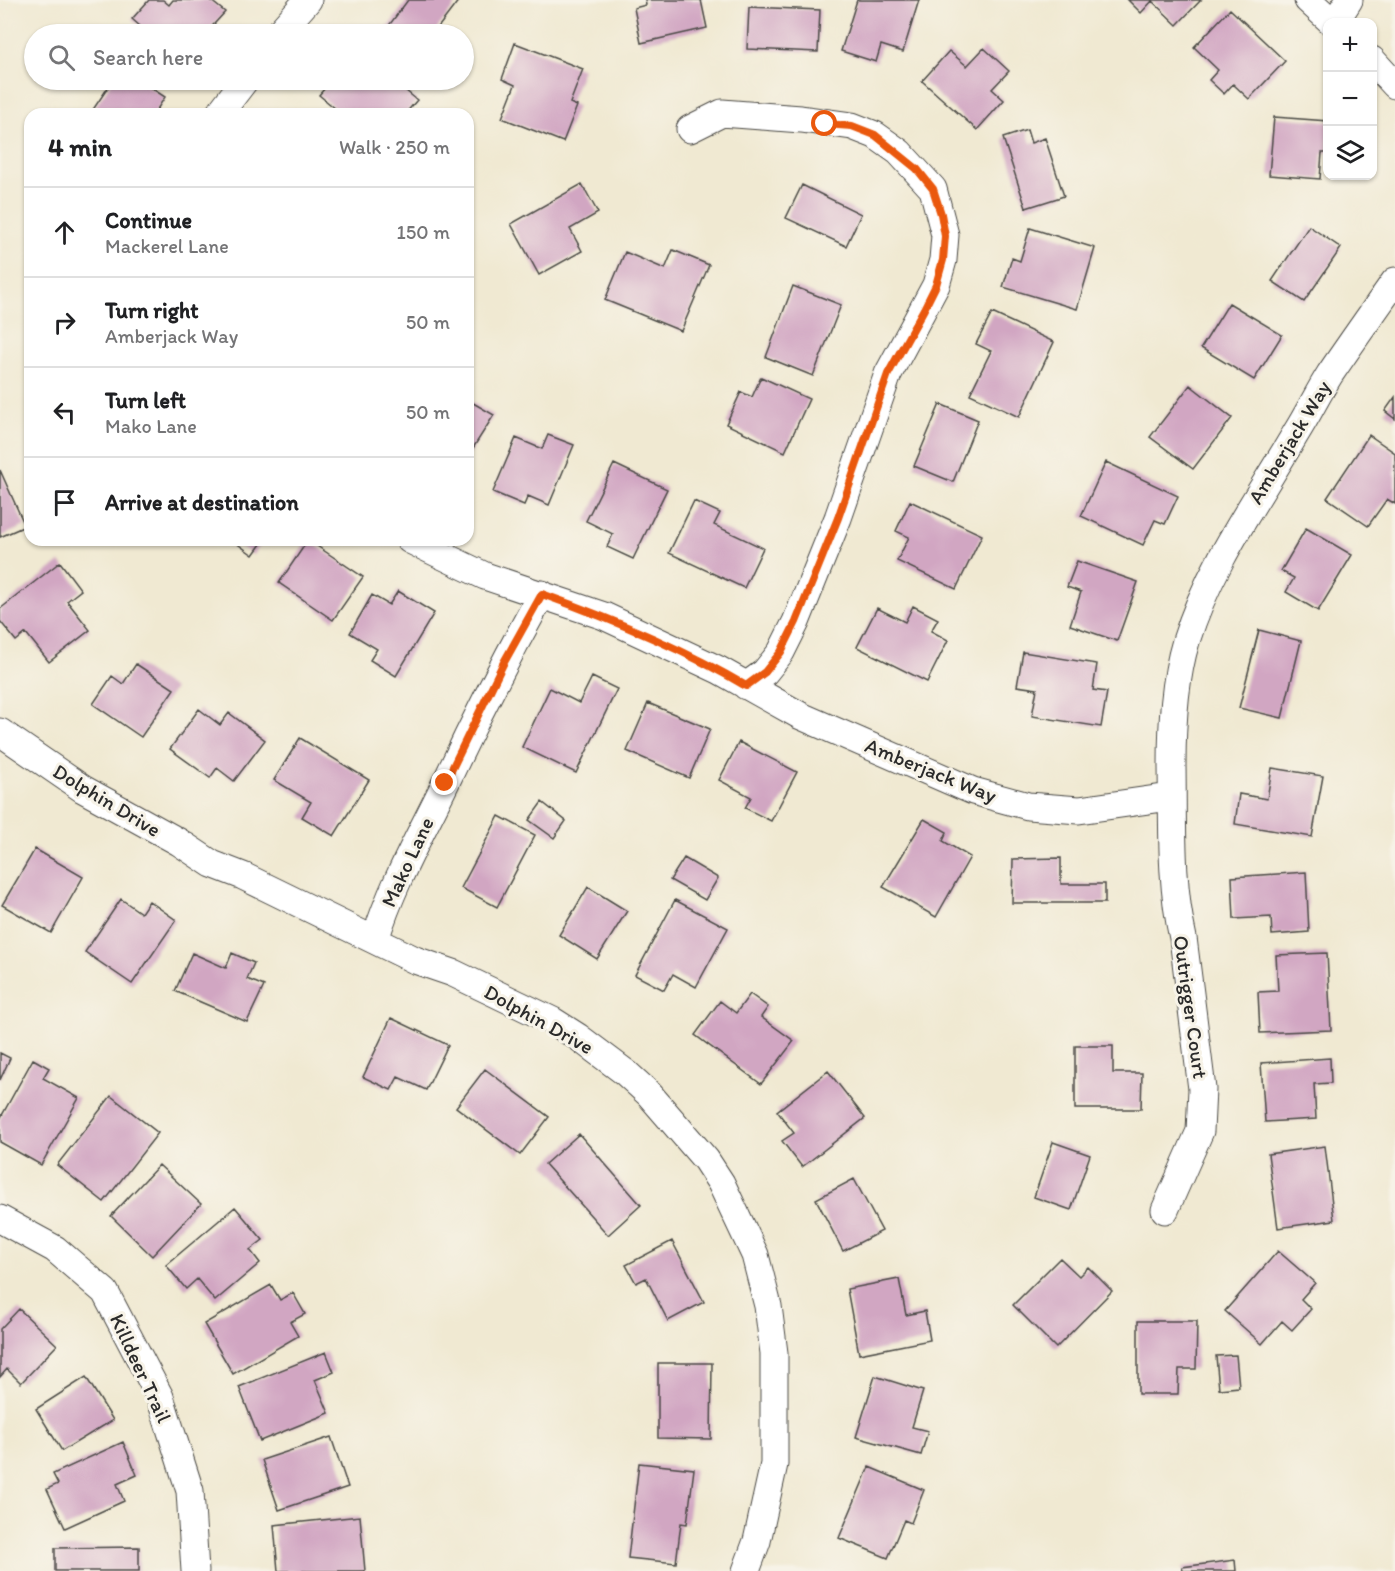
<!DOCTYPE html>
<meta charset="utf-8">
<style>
:root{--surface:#fff;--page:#f6f6f6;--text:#202124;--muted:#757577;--line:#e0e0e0}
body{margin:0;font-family:Itim,sans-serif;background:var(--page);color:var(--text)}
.controls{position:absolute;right:18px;top:18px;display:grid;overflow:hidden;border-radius:12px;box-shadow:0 2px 4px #0004}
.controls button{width:54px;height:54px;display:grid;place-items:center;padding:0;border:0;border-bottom:2px solid var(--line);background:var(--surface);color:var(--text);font:30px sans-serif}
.stop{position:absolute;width:18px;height:18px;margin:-14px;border:4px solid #ea580c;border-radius:50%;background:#fff}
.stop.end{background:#ea580c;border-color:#fff;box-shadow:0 2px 6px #0008}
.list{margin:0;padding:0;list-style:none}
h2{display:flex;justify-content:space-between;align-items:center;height:78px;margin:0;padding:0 24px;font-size:26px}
h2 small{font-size:20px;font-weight:400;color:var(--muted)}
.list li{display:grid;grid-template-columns:39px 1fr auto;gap:18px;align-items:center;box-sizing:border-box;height:90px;padding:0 24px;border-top:2px solid var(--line)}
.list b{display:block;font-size:22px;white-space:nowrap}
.list p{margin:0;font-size:20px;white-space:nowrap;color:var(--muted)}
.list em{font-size:20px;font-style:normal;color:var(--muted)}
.icon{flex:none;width:33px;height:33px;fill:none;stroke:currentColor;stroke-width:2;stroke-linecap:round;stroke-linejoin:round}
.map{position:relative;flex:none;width:1395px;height:1571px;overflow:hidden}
.search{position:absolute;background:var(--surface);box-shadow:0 2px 4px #0004;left:24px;top:24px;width:450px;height:66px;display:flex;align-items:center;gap:15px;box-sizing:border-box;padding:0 21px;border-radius:33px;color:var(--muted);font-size:22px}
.panel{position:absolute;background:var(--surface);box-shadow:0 2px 4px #0004;left:24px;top:108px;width:450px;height:438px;border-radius:18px}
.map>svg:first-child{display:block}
.building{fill:#d1a6c2}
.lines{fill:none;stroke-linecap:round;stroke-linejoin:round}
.street-casing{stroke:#494844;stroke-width:29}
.street{stroke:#fff;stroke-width:27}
.route{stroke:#ea580c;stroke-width:8}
.labels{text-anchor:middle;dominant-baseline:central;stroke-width:6;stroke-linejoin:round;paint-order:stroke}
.street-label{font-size:21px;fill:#2b2b2b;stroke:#f7f3e8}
</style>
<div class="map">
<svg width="1395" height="1571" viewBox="0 0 1395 1571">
<rect width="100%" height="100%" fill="#f7f3e8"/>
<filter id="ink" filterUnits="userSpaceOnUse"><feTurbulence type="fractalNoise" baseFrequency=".0167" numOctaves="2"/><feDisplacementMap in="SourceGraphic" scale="12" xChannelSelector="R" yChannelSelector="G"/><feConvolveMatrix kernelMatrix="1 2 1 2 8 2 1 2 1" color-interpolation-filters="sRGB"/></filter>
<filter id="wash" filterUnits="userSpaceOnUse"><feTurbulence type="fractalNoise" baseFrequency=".008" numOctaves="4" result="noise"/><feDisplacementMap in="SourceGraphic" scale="24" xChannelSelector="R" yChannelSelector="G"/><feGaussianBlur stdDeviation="1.35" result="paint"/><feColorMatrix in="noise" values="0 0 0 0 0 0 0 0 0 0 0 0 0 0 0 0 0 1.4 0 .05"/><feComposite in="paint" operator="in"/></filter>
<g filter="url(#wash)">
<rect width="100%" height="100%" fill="#f0e9d2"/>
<g id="blocks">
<path class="building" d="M149 0H163L169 5 173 0H210L225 12 205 34H149L132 19Z
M408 0H459L433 34H387L384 32Z
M645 0H701L707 28 641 43 634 8 646 5Z
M857 0H919L903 52 881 45 876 62 841 51Z
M1128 0H1201L1177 25 1152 1 1141 13Z
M749 7 820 10 818 52 747 49Z
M1230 9 1285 61 1249 99 1233 84 1224 94 1209 80 1218 70 1194 47Z
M515 43 583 69 570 103 577 106 563 142 502 118 515 85 502 79Z
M984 48 1009 71 992 89 1004 100 977 130 922 81 949 51 967 66Z
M113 80H139L165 97 154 114H90Z
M332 80H393L417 100 405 114H342L319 95Z
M1274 117 1328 121V153H1322L1320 179 1269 175Z
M1027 130 1031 143 1045 138 1064 196 1026 208 1003 138Z
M582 184 598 213 570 229 582 251 539 275 511 224Z
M802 185 861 214 846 246 786 218Z
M1309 226 1341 248 1304 302 1272 281Z
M1030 228 1095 248 1077 309 1003 287 1012 258 1020 261Z
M673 250 709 265 681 331 605 300 625 252 665 269Z
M793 286 841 305 813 376 766 357Z
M1229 303 1282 335 1254 380 1201 348Z
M992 313 1054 342 1019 417 970 394 991 351 976 344Z
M761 377 809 399 785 452 726 424 741 392 752 397Z
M1190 385 1232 418 1193 469 1150 437Z
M1395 397V419L1385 411Z
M468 400 494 415 468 456Z
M940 404 978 420 953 482 914 466Z
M548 435 574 445 549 505 528 496 524 505 493 492 516 438 542 449Z
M1369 435 1395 453V504L1387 499 1368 526 1327 498Z
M1106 462 1178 496 1165 524 1155 520 1143 545 1081 516Z
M614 464 667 489 633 559 607 547 613 534 586 521Z
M0 470 25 526 0 537Z
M694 501 720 513 714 525 763 548 744 588 669 553Z
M910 501 982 535 956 589 897 561 909 537 896 531Z
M1306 528 1352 555 1318 611 1286 592 1294 578 1281 571Z
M232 540H264L253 555Z
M308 540 363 577 333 620 279 583Z
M1077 561 1138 582 1117 641 1070 625 1081 592 1067 587Z
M60 562 81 590 67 601 90 630 49 662 26 633 16 641 0 621V609Z
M398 591 434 613 396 676 370 660 377 649 350 633 372 595 389 605Z
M913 606 938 619 931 631 948 640 927 682 857 647 877 608 905 622Z
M1259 630 1301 641 1282 718 1239 708Z
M1023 652 1097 664 1093 690 1107 692 1101 727 1032 716 1037 689 1017 686Z
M136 664 174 689 141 737 93 704 112 676 123 684Z
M592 677 617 689 576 773 522 747 550 688 579 703Z
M648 703 710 729 689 778 627 751Z
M199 709 220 725 229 713 265 740 234 781 217 768 210 778 170 749Z
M300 738 369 780 334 836 302 817 311 802 274 780Z
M739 742 797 772 771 821 745 808 751 797 719 780Z
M1272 768 1323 776 1312 837 1235 824 1239 794 1267 799Z
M542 802 566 821 554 838 529 820Z
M499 816 535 835 497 907 461 888Z
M924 819 947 832 943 841 970 857 936 917 883 887Z
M35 849 83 877 51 933 2 905Z
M684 858 718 878 705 900 670 880Z
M1061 858V884H1105V903H1012L1013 859Z
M1306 872 1309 932 1272 935 1271 917 1234 919 1232 877Z
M588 887 627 911 597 959 559 935Z
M121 899 141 913 149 901 176 920 132 984 85 952Z
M675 900 728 928 696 987 673 974 664 990 635 975Z
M192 953 226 968 232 953 254 963 247 979 264 986 247 1022 175 991Z
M1327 953 1331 1030 1260 1033 1258 992 1278 991 1276 955Z
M750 994 768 1007 761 1017 794 1041 761 1084 695 1035 720 1001 736 1013Z
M391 1018 448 1045 426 1090 398 1077 391 1090 363 1077Z
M1075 1046H1113V1073H1142L1141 1109H1075Z
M0 1053 10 1058 0 1080Z
M1330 1058 1331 1083 1314 1084 1316 1119 1265 1122 1261 1063Z
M33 1059 49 1068 43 1078 79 1098 41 1165 0 1142V1119Z
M485 1069 549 1117 520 1155 456 1107Z
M828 1071 865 1118 802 1167 782 1141 794 1133 777 1111Z
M111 1096 158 1133 104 1202 57 1165Z
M579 1134 641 1205 608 1235 545 1164Z
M1053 1142 1090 1155 1071 1210 1034 1197Z
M1325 1146 1334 1220 1278 1228 1268 1154Z
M159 1165 201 1204 152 1256 111 1216Z
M854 1179 882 1231 843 1251 816 1199Z
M235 1207 263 1240 250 1250 260 1263 215 1301 197 1279 186 1289 166 1265Z
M672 1241 704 1302 668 1321 646 1278 636 1283 626 1265Z
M1278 1251 1315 1283 1301 1299 1311 1309 1292 1330 1282 1321 1262 1344 1225 1311Z
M1060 1258 1079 1276 1088 1267 1112 1291 1056 1348 1013 1305Z
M899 1279 906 1315 925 1311 930 1340 859 1354 847 1289Z
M271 1285 280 1300 293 1293 305 1314 290 1322 298 1336 233 1374 204 1324Z
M19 1309 57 1345 21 1383 7 1369 0 1377V1329Z
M1138 1321H1197L1196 1369H1179L1178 1394H1138Z
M326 1352 334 1372 315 1380 329 1413 260 1441 239 1387Z
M1236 1355 1239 1387 1219 1389 1216 1356Z
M658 1363H712L711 1439 658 1438Z
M875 1376 923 1391 912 1427 928 1431 921 1455 856 1437Z
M86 1377 113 1420 62 1451 36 1409Z
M331 1437 348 1487 279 1510 262 1460Z
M123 1442 137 1475 117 1484 124 1501 65 1528 47 1489 58 1484 53 1474Z
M639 1463 694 1469 687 1524 681 1523 676 1563 628 1558Z
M869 1467 924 1490 911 1523 904 1520 888 1558 839 1538Z
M360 1516 365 1571H278L274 1525Z
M139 1547V1571H55V1548Z
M1235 1560 1236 1571H1183L1182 1567Z"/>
</g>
</g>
<g filter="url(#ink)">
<use href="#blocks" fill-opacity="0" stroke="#494844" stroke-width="1.5"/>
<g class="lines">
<g class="street-casing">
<path id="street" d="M1308 0 1332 22
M1335 22 1349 0
M278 34 308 0
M1372 60 1395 85
M219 114 245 80
M690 129 722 113 801 119 852 126 875 135 899 152 933 189 945 235 943 260 936 285 888 374 838 518 796 622 781 652 765 672 746 686
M410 540 485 576 604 616 719 670 801 716 973 791 1028 806 1079 810 1170 797
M0 732 83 789 179 842 212 864 243 876 415 960 453 973 553 1021 578 1037 626 1073 649 1094 706 1160 721 1183 755 1255 768 1306 774 1353V1464L757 1541 746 1571
M375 940C392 884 421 834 446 782 476 718 508 655 542 594
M1165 1210 1200 1131 1202 1089 1183 938C1170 882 1173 823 1172 766 1172 725 1174 681 1186 641 1209 566 1257 500 1296 433 1308 414 1318 393 1330 374 1351 343 1373 312 1395 281
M0 1219 55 1249 105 1292 160 1397 190 1491 195 1571"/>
</g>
<use href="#street" class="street"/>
</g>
</g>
<g class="lines" filter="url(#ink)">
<path class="route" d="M445 783 503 664 542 594C612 619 682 648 746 686L765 672 781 652 796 622 838 518 888 374 924 309 936 285 943 260 945 236 941 214 933 189 917 169 875 135 852 126 825 124"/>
</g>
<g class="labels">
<g class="street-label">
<text transform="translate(1289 442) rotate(-59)">Amberjack Way</text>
<text transform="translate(931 770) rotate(22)">Amberjack Way</text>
<text transform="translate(107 800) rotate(31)">Dolphin Drive</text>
<text transform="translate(407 862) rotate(-65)">Mako Lane</text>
<text transform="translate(1191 1007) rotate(82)">Outrigger Court</text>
<text transform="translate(539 1019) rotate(29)">Dolphin Drive</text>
<text transform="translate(141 1368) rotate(65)">Killdeer Trail</text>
</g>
</g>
</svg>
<div class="controls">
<button>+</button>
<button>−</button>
<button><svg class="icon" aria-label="layers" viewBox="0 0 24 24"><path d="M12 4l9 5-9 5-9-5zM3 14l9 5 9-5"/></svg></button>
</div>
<div class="stop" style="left:825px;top:124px"></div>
<div class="stop end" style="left:445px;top:783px"></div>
<div class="search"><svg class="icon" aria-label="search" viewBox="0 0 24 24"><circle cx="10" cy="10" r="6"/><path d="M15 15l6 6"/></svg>Search here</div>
<section class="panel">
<h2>4 min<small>Walk · 250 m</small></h2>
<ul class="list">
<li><svg class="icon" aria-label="ahead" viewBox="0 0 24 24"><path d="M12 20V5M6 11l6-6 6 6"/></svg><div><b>Continue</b><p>Mackerel Lane</p></div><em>150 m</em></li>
<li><svg class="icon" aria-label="right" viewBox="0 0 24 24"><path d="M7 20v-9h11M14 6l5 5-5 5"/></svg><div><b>Turn right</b><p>Amberjack Way</p></div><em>50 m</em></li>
<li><svg class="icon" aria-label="left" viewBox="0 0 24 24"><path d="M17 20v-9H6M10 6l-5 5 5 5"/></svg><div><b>Turn left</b><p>Mako Lane</p></div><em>50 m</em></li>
<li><svg class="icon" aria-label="arrive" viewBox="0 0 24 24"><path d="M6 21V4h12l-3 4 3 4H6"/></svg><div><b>Arrive at destination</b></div></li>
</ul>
</section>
</div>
